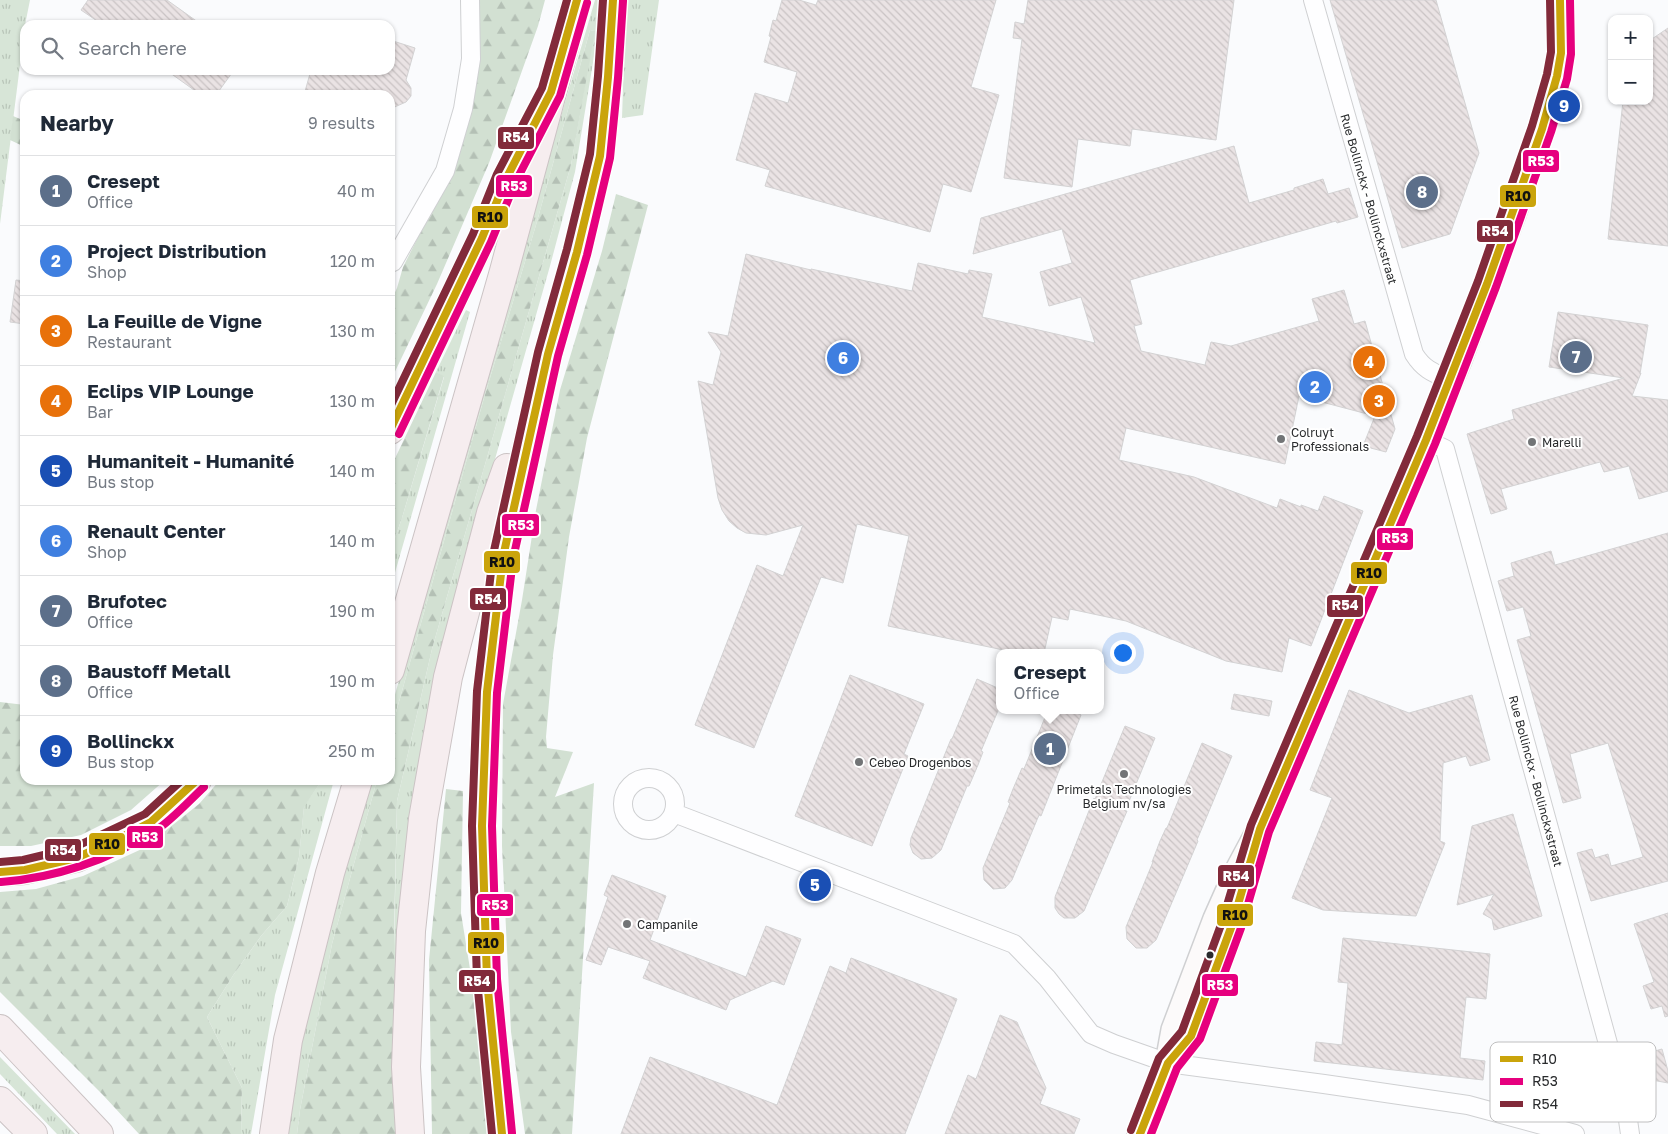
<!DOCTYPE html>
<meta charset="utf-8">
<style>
:root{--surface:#fff;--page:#f2f2f3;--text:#1f2937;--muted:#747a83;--line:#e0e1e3;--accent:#0f766e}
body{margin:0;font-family:"Golos Text",sans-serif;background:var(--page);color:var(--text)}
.controls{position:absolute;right:15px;top:15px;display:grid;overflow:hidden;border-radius:10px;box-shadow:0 1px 4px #0004}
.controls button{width:45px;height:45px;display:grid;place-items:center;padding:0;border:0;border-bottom:1px solid var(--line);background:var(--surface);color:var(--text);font:25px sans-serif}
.you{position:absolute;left:1122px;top:652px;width:18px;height:18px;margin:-12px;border:4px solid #fff;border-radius:50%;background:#1a73e8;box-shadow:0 0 0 8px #1a73e833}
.badge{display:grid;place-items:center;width:32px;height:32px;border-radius:50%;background:var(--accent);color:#fff;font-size:16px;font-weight:700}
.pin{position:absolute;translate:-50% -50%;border:2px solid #fff;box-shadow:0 1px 5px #0006}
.popup{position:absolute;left:996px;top:649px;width:108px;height:65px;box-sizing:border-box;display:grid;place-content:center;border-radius:10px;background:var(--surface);filter:drop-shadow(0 1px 4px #0005);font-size:16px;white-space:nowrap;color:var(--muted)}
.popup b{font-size:19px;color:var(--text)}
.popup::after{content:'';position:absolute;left:50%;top:100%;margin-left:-10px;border:10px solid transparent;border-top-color:var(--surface)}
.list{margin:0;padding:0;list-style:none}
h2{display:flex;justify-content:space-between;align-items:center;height:65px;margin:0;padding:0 20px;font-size:21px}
h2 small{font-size:16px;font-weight:400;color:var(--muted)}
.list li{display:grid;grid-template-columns:32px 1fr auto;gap:15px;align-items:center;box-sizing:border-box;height:70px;padding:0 20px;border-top:1px solid var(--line)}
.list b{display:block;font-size:19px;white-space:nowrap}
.list p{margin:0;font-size:16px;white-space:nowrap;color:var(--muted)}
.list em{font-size:16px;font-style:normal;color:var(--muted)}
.icon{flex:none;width:28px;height:28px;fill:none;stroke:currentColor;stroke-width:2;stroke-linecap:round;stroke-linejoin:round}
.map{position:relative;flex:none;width:1668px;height:1134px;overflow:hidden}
.search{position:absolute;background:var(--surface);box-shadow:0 1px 4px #0004;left:20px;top:20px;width:375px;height:55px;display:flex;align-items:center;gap:12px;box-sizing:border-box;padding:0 18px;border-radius:15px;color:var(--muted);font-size:19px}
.panel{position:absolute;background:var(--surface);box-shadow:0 1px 4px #0004;left:20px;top:90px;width:375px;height:695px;border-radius:15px}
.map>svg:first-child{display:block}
.grass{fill:url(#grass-tufts)}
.forest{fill:url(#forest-firs)}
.building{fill:url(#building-back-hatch);stroke:#d3d2d3}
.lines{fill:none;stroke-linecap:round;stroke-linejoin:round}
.street-casing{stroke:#cfd0d2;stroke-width:20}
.secondary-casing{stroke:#cfd0d2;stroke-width:28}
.highway-casing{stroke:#cbc3c4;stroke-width:30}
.street{stroke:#fefeff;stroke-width:18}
.secondary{stroke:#fcfafa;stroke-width:25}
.highway{stroke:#f6edef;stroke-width:28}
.bus-1-casing{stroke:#fff;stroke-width:11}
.bus-2-casing{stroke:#fff;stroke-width:11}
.bus-3-casing{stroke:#fff;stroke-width:11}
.bus-1{stroke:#caa40b;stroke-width:8}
.bus-2{stroke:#e6007e;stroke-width:8}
.bus-3{stroke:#822a3a;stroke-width:8}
.poi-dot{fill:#727476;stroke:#fff;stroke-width:2}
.bus-dot{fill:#292b2d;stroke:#fff;stroke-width:2}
.labels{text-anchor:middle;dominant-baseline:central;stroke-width:4;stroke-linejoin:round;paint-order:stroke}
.street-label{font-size:12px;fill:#292b2d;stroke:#fff}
.poi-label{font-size:12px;fill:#292b2d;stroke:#fff;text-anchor:start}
.key{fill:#fff;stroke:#bfbfc0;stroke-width:1}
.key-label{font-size:14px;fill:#292b2d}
.line-badge{stroke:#fff;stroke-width:2}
.badge-label{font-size:14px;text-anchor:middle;font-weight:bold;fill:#fff}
.pale-badge-label{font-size:14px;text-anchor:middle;font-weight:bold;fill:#111}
</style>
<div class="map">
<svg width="1668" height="1134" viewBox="0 0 1668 1134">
<defs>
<pattern id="grass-tufts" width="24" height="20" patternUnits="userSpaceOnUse" patternTransform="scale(1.25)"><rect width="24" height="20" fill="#d7e5d7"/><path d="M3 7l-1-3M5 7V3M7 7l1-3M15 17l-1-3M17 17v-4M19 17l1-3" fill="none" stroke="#b9c5b9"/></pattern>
<pattern id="forest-firs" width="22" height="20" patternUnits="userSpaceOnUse" patternTransform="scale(1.25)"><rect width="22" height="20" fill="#d2e0d2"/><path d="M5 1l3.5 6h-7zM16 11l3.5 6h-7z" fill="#b4c0b5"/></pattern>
<pattern id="building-back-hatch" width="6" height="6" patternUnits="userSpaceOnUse" patternTransform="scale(1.25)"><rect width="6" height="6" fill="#eae3e4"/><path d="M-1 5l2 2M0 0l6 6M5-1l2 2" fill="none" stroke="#c9c3c4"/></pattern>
</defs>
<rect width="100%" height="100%" fill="#fafbfd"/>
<path class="grass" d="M0 0H30L25 25 0 224Z
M595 0H602L600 20 575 172 550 266 456 596 422 742 411 818 393 995 397 801 432 649 571 165 594 31 590 30 536 225 484 398 390 734V712L518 263Z
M626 0H659L643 115 622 118Z
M466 310 470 312 390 590V552L402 518 444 377 436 372Z
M322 780H334L275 995 251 1134H241L242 1088 207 1017 234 974 261 936 287 906 299 857 304 806Z
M370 780H377L332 944 300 1110 297 1134H288L300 1048 317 969Z
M0 1057 75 1134H57L0 1074Z"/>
<path class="forest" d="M480 0H545L538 26 489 163 437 284 390 382V303L397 288 403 267 451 172 471 110 477 79Z
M590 30 595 31 571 165 432 649 397 801 394 931 395 1134H297L300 1110 332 944 377 780H390V734L484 398 536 225Z
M13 116 25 121V147L10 140Z
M616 194 648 205 587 438 569 537 553 655 546 737 547 748 573 752 555 797 594 783 572 1134H525L511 1032 502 846 503 704 522 600 536 510 560 390 602 251Z
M436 372 444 376 402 518 390 552V469Z
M0 702 25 705V780H165L131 810 81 835 31 846H0Z
M220 780H322L304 807 299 857 287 906 261 936 234 974 207 1017 242 1088 241 1134H139L103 1095 0 992V892L36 889 83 876 144 848 199 804Z
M446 789 463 791 461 913 475 1000 489 1134H432L429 960Z"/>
<path class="building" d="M88 0H167L202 25H103L81 10Z
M782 0H799L816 5 818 0H996L971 87 999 95 971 192 943 184 930 232 765 186 770 170 736 160 755 93 788 103 797 72 764 62 771 37 769 36 773 20 776 21Z
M1028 0H1234L1216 140 1132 129 1130 146 1078 139 1072 187 1004 178 1022 39 1013 38 1015 22 1024 24Z
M1330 0H1436L1479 153 1450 234 1402 248Z
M1668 28V246L1608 239 1623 101H1649V41Z
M390 40 415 48 406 80 411 88V96L406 102 390 109V95H304L311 70H390Z
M166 70H234L216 95H201Z
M1234 146 1249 203 1294 190V188L1323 179 1328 194 1349 188 1358 217 1337 223 1336 221 1130 280 1142 324 1134 326 1141 351 1205 365 1211 342 1231 346 1319 321 1312 299 1344 290 1354 324 1365 321 1395 429 1386 452 1363 446 1375 416 1299 396 1285 464 1126 428 1119 460 1194 477 1277 508 1280 499 1301 507V505L1318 511 1324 496 1363 511 1311 646 1289 638 1282 672 1226 661 1126 621 1070 609 1068 620 1052 617 1044 653H1018L888 626 909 536 857 524 843 583 821 577 754 748 695 725 757 565 783 576 803 525 766 535 746 533 737 528 729 521 722 510 718 498 698 381 713 385 721 352 708 332 728 336 746 254 811 270V269L912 291 918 263 968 274 969 270 992 274 982 317 1095 343 1081 297 1049 306 1040 272 1072 263 1062 229 973 254 981 218Z
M16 280 25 281V324L10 322Z
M1558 312 1648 325 1640 374 1641 373 1632 396 1668 400V491L1639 499 1629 466 1604 472 1600 462 1501 489 1507 509 1491 514 1467 434 1514 419 1512 410 1624 378 1549 367Z
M1668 533V881L1591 901 1577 853 1592 849 1595 858 1608 854 1611 866 1643 857 1608 743 1570 754 1581 798 1563 803 1517 640 1531 636 1523 607 1507 611 1498 581 1514 576 1511 563 1551 551 1555 565Z
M850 675 924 704 904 754 908 756 872 846 795 816Z
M977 679 1000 689V706L981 751 983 752 978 765 969 786H967L941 850 932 858 921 859 913 853 910 845 911 838 951 739H952Z
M1349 690 1409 713 1472 695 1490 760 1470 766 1466 756 1443 763 1440 841 1445 843 1416 916 1323 910 1292 898 1332 798 1310 790Z
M1234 694 1272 701 1269 716 1231 709Z
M1048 710H1070L1081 715 1041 816 1039 815 1012 880 1005 888 993 889 984 880 983 868 1010 803 1008 802 1013 789 1022 768 1024 769Z
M1125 726 1155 738 1125 811H1127L1084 911 1075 918H1064L1059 914 1055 908V897L1094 798 1095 799Z
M1202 743 1232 756 1197 840 1198 841 1156 940 1147 948H1136L1127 939 1126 927 1153 862H1152L1160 841 1166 828H1167Z
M1513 814 1542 916 1494 930 1492 919 1483 914 1494 894 1457 905 1472 826Z
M612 875 666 896 650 940 746 977 766 926 801 939 784 985 773 981 730 1000 726 1010 643 978 650 961 608 947 601 965 586 960 608 897 604 895Z
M1668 913V1016L1665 1017 1662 1006 1651 1009 1643 986 1654 982 1634 924Z
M1343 938 1490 954 1486 999 1466 997 1460 1058 1485 1061 1483 1080 1314 1061 1316 1042 1342 1045 1348 983 1338 982Z
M851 958 957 999 905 1134H621L650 1057 777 1105 830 966 846 973Z
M1000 1015 1017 1022 1046 1088 1040 1104 1080 1119 1074 1134H945L968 1075 976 1079Z
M1662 1049 1668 1071V1083L1652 1080 1644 1054Z"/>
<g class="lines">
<g class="street-casing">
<path id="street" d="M1313 0 1414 354C1424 370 1434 373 1450 380
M393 262 445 171 463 109 471 59 470 0
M1426 440 1445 449 1627 1113 1630 1134
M623 804a26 26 0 1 1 52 0a26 26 0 1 1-52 0Z
M674 813 1014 944 1047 978 1091 1034 1114 1044 1168 1063 1324 1084 1468 1105 1575 1134"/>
</g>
<g class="secondary-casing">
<path id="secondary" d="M1168 1063 1191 1036 1232 927
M1140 1134 1168 1063 1174 1030 1216 919 1236 874 1260 829 1426 440 1458 362 1513 214 1542 129 1557 76 1561 53 1560 0"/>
</g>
<g class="highway-casing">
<path id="highway" d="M390 430 482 238 506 179 529 136
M390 670 504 271 577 0
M0 872 25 870 76 858 116 840 151 822 197 780
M0 1029 99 1134
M0 1101 33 1134
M274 1134 288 1040 330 873 358 780
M410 1134 406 1067 411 931 423 819 448 677 491 513 507 468
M502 1134 487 980 482 826 487 692 503 557 515 501 548 354 577 252 600 156 608 77 613 0"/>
</g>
<use href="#street" class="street"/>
<use href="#secondary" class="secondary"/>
<use href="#highway" class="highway"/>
<g class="bus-1-casing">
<path id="bus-1" d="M390 430 482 238 506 179 551 92 577 0
M0 872 25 870 76 858 116 840 151 822 197 780
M502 1134 487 980 482 826 487 692 503 557 548 354 577 252 600 156 608 77 613 0
M1140 1134 1168 1063 1191 1036 1232 925 1260 829 1426 440 1487 284 1542 129 1557 76 1561 53 1560 0"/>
</g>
<g class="bus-2-casing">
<path id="bus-2" d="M399 434 491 242 515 183 560 96 587 3
M1 882C55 878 109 860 155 831 171 821 190 800 204 787
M512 1133 497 979 492 826 497 693 513 559 558 356 587 255 610 158 618 78 623 1
M1151 1134 1177 1068 1200 1039 1241 928 1269 832 1435 444 1496 287 1551 132 1567 79 1571 54 1570 0"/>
</g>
<g class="bus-3-casing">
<path id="bus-3" d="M390 407 473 234 497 174 542 88 567 0
M0 862 23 860 73 848 145 814 182 780
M1131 1130 1159 1058 1182 1031 1222 922 1251 825 1417 436 1478 281 1532 126 1547 74 1551 52 1550 0
M492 1134 477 980 472 826 477 691 493 555 538 352 567 249 590 154 598 76 603 0"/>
</g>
<use href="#bus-1" class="bus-1"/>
<use href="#bus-2" class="bus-2"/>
<use href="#bus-3" class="bus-3"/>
</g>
<g class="poi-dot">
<circle cx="1281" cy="439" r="5"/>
<circle cx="1532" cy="442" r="5"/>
<circle cx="859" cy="762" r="5"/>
<circle cx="1124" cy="774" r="5"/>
<circle cx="627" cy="924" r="5"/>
</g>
<circle class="bus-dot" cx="1210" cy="955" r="4.5"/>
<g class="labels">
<g class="street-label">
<text transform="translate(1369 199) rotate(74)">Rue Bollinckx - Bollinckxstraat</text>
<text transform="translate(1536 781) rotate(75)">Rue Bollinckx - Bollinckxstraat</text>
</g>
<g class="poi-label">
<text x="1291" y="432">Colruyt<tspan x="1291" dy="14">Professionals</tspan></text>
<text x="1542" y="442">Marelli</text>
<text x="869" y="762">Cebeo Drogenbos</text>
<text x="1124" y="789" text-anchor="middle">Primetals Technologies<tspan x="1124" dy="14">Belgium nv/sa</tspan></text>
<text x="637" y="924">Campanile</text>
</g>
</g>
<rect x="1490" y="1042" width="166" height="80" rx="8" class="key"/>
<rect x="1500" y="1056" width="23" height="6" fill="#caa40b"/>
<rect x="1500" y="1078" width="23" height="7" fill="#e6007e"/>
<rect x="1500" y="1101" width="23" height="6" fill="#822a3a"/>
<g class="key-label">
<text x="1532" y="1064">R10</text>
<text x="1532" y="1086">R53</text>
<text x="1532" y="1109">R54</text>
</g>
<g class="line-badge">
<rect x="497" y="126" width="38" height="24" rx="5" fill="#822a3a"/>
<rect x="1522" y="149" width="38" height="24" rx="5" fill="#e6007e"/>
<rect x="495" y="174" width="38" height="24" rx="5" fill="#e6007e"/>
<rect x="1499" y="184" width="38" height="24" rx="5" fill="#caa40b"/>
<rect x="471" y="205" width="38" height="24" rx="5" fill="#caa40b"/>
<rect x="1476" y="219" width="38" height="24" rx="5" fill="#822a3a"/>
<rect x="501" y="513" width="39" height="24" rx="5" fill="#e6007e"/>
<rect x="1376" y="527" width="38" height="24" rx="5" fill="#e6007e"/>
<rect x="483" y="550" width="38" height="24" rx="5" fill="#caa40b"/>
<rect x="1350" y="561" width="38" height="24" rx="5" fill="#caa40b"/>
<rect x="469" y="587" width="38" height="24" rx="5" fill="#822a3a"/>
<rect x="1326" y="594" width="38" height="24" rx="5" fill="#822a3a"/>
<rect x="126" y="825" width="38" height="24" rx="5" fill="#e6007e"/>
<rect x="88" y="832" width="38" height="24" rx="5" fill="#caa40b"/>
<rect x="44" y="838" width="38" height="24" rx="5" fill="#822a3a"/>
<rect x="1217" y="864" width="38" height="24" rx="5" fill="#822a3a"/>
<rect x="476" y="893" width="38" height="24" rx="5" fill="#e6007e"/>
<rect x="1216" y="903" width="38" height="24" rx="5" fill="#caa40b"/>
<rect x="467" y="931" width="38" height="24" rx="5" fill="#caa40b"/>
<rect x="458" y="969" width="38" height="24" rx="5" fill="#822a3a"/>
<rect x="1201" y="973" width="38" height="24" rx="5" fill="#e6007e"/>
</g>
<g class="badge-label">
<text x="516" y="142">R54</text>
<text x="1541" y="166">R53</text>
<text x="514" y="191">R53</text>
<text x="1495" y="236">R54</text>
<text x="521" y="530">R53</text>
<text x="1395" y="543">R53</text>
<text x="488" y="604">R54</text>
<text x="1345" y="610">R54</text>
<text x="145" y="842">R53</text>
<text x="63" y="855">R54</text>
<text x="1236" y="881">R54</text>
<text x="495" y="910">R53</text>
<text x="477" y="986">R54</text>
<text x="1220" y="990">R53</text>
</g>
<g class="pale-badge-label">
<text x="1518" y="201">R10</text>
<text x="490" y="222">R10</text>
<text x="502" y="567">R10</text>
<text x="1369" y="578">R10</text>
<text x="107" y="849">R10</text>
<text x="1235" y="920">R10</text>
<text x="486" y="948">R10</text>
</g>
</svg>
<div class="controls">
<button>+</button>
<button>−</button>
</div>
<div class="you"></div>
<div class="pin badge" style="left:1050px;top:749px;background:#5c6f8a">1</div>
<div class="popup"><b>Cresept</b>Office</div>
<div class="pin badge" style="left:1315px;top:387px;background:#3f7fe0">2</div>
<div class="pin badge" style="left:1379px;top:401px;background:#e8710a">3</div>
<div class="pin badge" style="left:1369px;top:362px;background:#e8710a">4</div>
<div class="pin badge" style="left:815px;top:885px;background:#1a4fb4">5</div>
<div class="pin badge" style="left:843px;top:358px;background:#3f7fe0">6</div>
<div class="pin badge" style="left:1576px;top:357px;background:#5c6f8a">7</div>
<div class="pin badge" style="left:1422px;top:192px;background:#5c6f8a">8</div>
<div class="pin badge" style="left:1564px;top:106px;background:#1a4fb4">9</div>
<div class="search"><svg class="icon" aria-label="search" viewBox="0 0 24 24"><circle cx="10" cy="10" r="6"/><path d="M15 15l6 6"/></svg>Search here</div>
<section class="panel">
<h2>Nearby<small>9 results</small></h2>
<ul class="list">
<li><span class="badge" style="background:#5c6f8a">1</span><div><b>Cresept</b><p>Office</p></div><em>40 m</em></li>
<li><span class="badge" style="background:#3f7fe0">2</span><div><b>Project Distribution</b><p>Shop</p></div><em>120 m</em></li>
<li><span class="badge" style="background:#e8710a">3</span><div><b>La Feuille de Vigne</b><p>Restaurant</p></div><em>130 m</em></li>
<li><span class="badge" style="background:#e8710a">4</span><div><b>Eclips VIP Lounge</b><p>Bar</p></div><em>130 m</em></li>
<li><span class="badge" style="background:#1a4fb4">5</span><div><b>Humaniteit - Humanité</b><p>Bus stop</p></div><em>140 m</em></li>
<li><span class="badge" style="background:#3f7fe0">6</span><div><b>Renault Center</b><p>Shop</p></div><em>140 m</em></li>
<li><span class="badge" style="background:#5c6f8a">7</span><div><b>Brufotec</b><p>Office</p></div><em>190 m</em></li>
<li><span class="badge" style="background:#5c6f8a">8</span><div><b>Baustoff Metall</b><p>Office</p></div><em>190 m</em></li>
<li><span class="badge" style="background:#1a4fb4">9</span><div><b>Bollinckx</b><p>Bus stop</p></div><em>250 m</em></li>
</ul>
</section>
</div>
